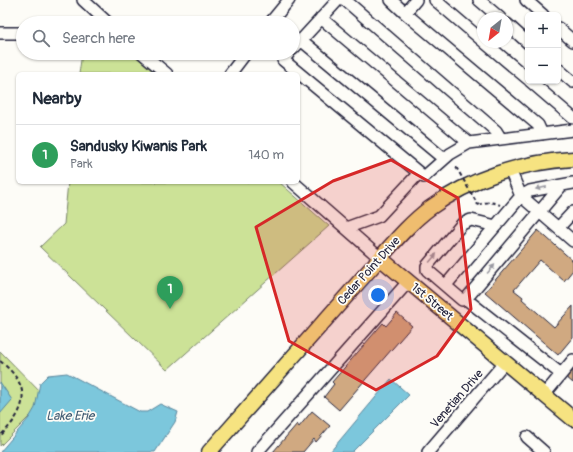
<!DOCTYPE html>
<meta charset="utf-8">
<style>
:root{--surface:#fff;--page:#f6f6f7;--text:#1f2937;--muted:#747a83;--line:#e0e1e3;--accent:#22223b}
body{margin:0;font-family:Pangolin,sans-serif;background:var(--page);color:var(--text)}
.controls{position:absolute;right:12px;top:12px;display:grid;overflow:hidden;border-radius:6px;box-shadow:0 1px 3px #0004}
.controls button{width:36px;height:36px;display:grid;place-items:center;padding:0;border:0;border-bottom:1px solid var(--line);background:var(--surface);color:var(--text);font:20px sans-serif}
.compass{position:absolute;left:477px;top:12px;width:36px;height:36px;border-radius:50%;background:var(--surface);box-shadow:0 1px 3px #0004;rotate:211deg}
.you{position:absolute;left:378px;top:295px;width:14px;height:14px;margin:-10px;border:3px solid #fff;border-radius:50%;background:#1a73e8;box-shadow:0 0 0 6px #1a73e833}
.badge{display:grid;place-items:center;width:26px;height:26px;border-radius:50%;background:var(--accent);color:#fff;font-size:13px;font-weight:700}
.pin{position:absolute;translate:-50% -33px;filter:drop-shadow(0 1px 2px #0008)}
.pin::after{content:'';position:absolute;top:21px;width:14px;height:12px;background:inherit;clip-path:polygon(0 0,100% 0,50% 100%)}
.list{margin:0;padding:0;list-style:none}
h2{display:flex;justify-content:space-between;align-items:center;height:52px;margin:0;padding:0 16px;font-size:17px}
h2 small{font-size:13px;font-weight:400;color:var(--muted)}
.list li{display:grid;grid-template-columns:26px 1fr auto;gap:12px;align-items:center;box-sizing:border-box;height:60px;padding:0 16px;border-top:1px solid var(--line)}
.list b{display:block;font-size:15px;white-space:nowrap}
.list p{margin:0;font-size:13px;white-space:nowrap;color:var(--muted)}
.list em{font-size:13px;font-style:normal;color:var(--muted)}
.icon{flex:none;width:22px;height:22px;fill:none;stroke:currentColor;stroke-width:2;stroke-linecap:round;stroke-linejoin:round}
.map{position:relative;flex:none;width:573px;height:452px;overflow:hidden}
.search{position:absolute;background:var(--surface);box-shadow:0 1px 3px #0004;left:16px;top:16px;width:284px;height:44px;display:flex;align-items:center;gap:10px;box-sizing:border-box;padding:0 14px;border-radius:22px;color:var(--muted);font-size:15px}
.panel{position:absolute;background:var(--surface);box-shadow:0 1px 3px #0004;left:16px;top:72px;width:284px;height:112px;border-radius:6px}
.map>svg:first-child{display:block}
.green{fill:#cce297;stroke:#778269}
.water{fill:#7cc7dc;stroke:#58859c}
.building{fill:#d0a981;stroke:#22223b}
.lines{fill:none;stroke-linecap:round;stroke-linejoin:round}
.minor-casing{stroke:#22223b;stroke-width:14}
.major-casing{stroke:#22223b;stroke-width:17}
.path{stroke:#22223b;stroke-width:2;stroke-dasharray:4 3;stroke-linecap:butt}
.minor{stroke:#fdfcf7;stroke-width:11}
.major{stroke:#f6e381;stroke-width:14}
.path-bridge{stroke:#22223b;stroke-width:2;stroke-dasharray:4 3;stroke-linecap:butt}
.oneway{fill:#9a9aa2}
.marked{fill:#d62828;fill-opacity:0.2;stroke:#d62828;stroke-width:3;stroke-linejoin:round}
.labels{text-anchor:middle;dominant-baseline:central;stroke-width:3.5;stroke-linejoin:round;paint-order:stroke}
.street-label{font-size:12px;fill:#22223b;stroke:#fdfcf7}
.water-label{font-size:13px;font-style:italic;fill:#425c73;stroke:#fdfcf7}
</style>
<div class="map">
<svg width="573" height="452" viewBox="0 0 573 452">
<rect width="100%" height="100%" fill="#fdfcf7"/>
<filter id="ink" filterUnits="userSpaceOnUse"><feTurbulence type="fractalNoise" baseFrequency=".025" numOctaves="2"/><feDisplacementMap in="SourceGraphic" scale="8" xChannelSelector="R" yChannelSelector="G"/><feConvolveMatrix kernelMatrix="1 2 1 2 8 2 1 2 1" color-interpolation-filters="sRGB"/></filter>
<g filter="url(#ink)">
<path class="green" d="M82 53H132L156 74H79Z
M68 182H279L329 226 167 370 40 247 64 224Z
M0 351 47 399 0 446Z"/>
<path class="water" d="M67 373 140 412H147L160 404 178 412 175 422 155 452H0L29 418 35 408 40 383 48 375Z
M391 379 409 395 352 452H330Z
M0 382 12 400 0 414Z"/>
<path class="building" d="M538 230 573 261V270L564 281 540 260 514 290 523 297 522 299 554 327 573 306V337L558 355 485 292Z
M397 313 412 326 339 410 324 397 334 384 332 382 383 323 386 326Z
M573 368V383L566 377Z
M312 411 330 426 316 442 314 439 303 452H273L297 424 299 427Z"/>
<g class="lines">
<g class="minor-casing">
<path id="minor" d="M83 0 108 23
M345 0 496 131 501 139
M391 0 405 13 416 0
M435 0 483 41
M479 0 500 18
M526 0 543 15
M405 13 538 125 542 134
M321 18 469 143
M270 23 289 0
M507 24 528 43
M558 28 573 41
M0 33H23
M301 40 444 159
M484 42 528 79
M293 49 338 0
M142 53 167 74
M289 53 283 60 424 177 450 154 469 143 573 130
M558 69 573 82
M230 74 246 53
M530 81 573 118
M510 170 521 196 573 241
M293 182 380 258
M496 226 471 220 462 224 427 266V270L462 300 466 299 561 374
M559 227 573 212
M346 228 379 216 419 173
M446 285 521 196 530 191 562 185
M466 299 562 185 573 183
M544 395 573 360
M527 437 544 452
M257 452 408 282
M428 452 505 362"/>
</g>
<g class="major-casing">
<path id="major" d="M380 258 573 419
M209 452 380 258C395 241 411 222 430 208 471 178 522 162 573 159"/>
</g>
<path class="path" d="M478 205C485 202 492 201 500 205
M0 361C33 387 27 410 0 436"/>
<use href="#minor" class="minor"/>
<use href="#major" class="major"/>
<path class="path-bridge" d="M456 167 478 205"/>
</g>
<defs><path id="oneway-solid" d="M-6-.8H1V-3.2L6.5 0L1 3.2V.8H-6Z"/></defs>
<g class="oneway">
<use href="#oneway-solid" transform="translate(541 188) rotate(169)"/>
<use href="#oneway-solid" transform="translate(433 258) rotate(-50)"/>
<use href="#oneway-solid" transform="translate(491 269) rotate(-49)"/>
</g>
</g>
<path class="marked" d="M391 160 458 198 471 309 437 356 376 390 289 341 256 227 333 181Z"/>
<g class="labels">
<g class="street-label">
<text transform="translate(369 271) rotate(-48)">Cedar Point Drive</text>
<text transform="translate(432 302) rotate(40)">1st Street</text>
<text transform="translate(457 399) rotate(-49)">Venetian Drive</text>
</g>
<g class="water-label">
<text x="70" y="416">Lake Erie</text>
</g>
</g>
</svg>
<div class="controls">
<button>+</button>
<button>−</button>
</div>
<svg class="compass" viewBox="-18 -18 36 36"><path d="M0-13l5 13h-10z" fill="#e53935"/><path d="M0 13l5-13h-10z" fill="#747a83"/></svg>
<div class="you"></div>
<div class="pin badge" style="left:170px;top:309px;background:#2e9e5b">1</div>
<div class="search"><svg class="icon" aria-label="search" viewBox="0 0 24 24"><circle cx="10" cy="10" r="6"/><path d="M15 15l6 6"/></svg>Search here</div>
<section class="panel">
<h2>Nearby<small></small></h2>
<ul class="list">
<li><span class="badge" style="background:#2e9e5b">1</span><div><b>Sandusky Kiwanis Park</b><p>Park</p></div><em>140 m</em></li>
</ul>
</section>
</div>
